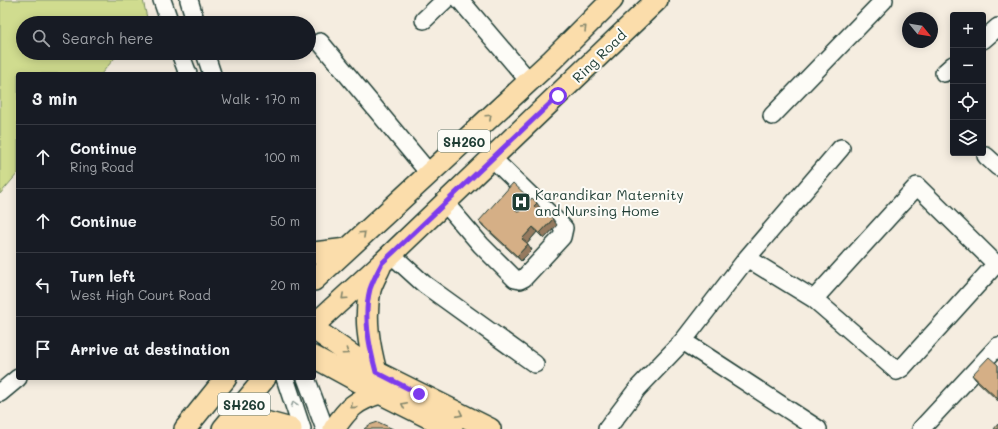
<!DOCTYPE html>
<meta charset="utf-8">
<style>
:root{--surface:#171b24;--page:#20242c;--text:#f1f3f6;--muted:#9ea1a6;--line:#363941}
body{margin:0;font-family:Mali,sans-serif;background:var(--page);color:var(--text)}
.controls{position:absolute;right:12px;top:12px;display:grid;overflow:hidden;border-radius:4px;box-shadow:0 2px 10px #0003}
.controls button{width:36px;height:36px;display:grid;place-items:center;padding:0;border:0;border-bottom:1px solid var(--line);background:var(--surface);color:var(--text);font:20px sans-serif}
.compass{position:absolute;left:902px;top:12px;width:36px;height:36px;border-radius:50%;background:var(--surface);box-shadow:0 2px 10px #0003;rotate:120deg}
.stop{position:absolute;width:12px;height:12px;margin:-9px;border:3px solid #7c3aed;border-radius:50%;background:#fff}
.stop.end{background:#7c3aed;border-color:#fff;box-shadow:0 1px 4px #0008}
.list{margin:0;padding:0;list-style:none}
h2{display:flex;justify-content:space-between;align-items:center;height:52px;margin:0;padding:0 16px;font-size:17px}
h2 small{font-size:13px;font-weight:400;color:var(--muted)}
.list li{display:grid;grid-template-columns:26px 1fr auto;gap:12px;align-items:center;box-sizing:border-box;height:64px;padding:0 16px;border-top:1px solid var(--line)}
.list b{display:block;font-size:15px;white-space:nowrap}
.list p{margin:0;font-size:13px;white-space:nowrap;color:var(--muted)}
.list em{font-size:13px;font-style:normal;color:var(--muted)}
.icon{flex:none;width:22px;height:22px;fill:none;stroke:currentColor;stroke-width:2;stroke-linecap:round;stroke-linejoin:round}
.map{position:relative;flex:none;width:998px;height:429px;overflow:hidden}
.search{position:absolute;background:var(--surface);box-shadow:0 2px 10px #0003;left:16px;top:16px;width:300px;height:44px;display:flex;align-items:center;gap:10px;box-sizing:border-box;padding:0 14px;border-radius:22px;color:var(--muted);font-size:15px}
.panel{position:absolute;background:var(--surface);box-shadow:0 2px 10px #0003;left:16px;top:72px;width:300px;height:308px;border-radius:4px}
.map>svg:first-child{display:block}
.green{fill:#d0dc8f;stroke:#788c62}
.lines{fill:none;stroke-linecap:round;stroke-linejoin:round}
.minor-casing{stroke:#1f3d34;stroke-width:20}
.major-casing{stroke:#1f3d34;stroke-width:24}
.minor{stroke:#fdfcf7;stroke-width:17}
.major{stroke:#fbddab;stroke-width:21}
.wall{fill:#b79673;stroke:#1f3d34}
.shaded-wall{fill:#957a5e;stroke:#1f3d34}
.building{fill:#d5af86;stroke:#1f3d34}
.oneway{stroke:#82856a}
.oneway2{stroke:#8e9c96}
.route{stroke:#7c3aed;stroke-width:5}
.labels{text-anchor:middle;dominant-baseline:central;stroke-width:4;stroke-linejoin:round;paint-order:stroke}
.shield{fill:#fdfcf7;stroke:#62766e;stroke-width:1}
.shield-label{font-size:13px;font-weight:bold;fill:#1f3d34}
.street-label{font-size:14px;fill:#1f3d34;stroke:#fdfcf7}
.poi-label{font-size:14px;fill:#1f3d34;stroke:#fdfcf7;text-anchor:start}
</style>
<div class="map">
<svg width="998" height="429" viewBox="0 0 998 429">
<rect width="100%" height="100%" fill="#f5ede0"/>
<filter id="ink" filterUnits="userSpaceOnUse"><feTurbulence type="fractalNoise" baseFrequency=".025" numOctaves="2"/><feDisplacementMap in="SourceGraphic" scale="8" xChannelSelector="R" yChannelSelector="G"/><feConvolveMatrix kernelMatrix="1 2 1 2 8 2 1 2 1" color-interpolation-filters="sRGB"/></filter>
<g filter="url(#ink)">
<path class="green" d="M0 0H143L147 18 144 23H23V53H119L101 74H18V173L0 194Z"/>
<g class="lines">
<g class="minor-casing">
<path id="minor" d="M162 0 170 23
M189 0 196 23
M460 0 529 81
M424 20 445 0
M983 40 998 27
M320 42 429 173
M180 53 188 74
M205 53 212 74
M944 73 953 65
M772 116 884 0
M986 156 998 167
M445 203 481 245 515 279 520 280 524 278 562 237 564 228 492 158
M391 254 424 284 535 364
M747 258 814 299
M996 264 902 368 897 371 814 299 917 186 998 266
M683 341 818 429
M285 378 302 429
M306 378 325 429
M0 393 18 378
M607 429 638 388 683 341 747 258 841 148
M921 429 998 346"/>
</g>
<g class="major-casing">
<path id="major" d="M314 253 347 249
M314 280 552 60 612 0
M314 325 382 263 657 0
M314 329 376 372 490 429
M314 357 380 393 452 429
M376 372C369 345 364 318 370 290 372 282 377 274 380 267
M230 421 265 422 291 429
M185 429 226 378
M223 429 265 378
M334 429C348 408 356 400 380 393"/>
</g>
<use href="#minor" class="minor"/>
<use href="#major" class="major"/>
</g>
<path class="wall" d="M527 196 530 200 541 209 539 211 546 217 557 225 544 239 537 232 527 244 532 250 521 261 483 226 479 221Z
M998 365V401L975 379 972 375Z"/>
<path class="shaded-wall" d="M527 196 531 201 519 215 515 209Z
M537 203 541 209 538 212 534 206Z
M553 219 557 225 544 239 540 233Z
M533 227 537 232 526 245 522 239Z
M528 244 532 250 521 261 517 256Z"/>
<path class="building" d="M513 183 527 196 515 209 519 212 532 198 537 203 534 206 546 217 548 215 553 219 540 233 533 227 522 239 528 244 517 256 479 221Z
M989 357 998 365V399L972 375Z
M378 422 393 429H364L369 425Z
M998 424V429H994Z"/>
<defs><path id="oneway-chevron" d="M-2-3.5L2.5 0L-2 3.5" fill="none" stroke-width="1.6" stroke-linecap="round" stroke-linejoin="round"/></defs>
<g class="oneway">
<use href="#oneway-chevron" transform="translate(584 28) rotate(-45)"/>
<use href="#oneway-chevron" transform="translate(489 117) rotate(-43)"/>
<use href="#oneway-chevron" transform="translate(363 234) rotate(-43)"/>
<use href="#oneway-chevron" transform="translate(344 297) rotate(138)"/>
<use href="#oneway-chevron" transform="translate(346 352) rotate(35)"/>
<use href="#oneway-chevron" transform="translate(404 405) rotate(-154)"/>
<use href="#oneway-chevron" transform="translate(353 406) rotate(140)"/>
<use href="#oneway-chevron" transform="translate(460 414) rotate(26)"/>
</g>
<use class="oneway2" href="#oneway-chevron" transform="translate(294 404) rotate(-108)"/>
</g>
<g class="lines" filter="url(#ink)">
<path class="route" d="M419 394 376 372C369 346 363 316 370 289 373 280 378 271 382 263L558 96"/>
</g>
<defs>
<g id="hospital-square" transform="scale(1)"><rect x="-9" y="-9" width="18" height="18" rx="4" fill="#1f3d34" stroke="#fdfcf7"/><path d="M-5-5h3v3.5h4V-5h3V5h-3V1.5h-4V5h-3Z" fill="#fff"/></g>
</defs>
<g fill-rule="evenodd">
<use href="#hospital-square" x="521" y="202"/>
</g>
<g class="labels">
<g class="shield">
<rect x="438" y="130" width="52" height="22" rx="3"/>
<rect x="218" y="393" width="52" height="22" rx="3"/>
</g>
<g class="shield-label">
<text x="464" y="141">SH260</text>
<text x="244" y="404">SH260</text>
</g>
<g class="street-label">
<text transform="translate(599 56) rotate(-44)">Ring Road</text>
</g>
<g class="poi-label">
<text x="535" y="194">Karandikar Maternity<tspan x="535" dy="16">and Nursing Home</tspan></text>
</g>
</g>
</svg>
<div class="controls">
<button>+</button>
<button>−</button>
<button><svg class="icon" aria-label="locate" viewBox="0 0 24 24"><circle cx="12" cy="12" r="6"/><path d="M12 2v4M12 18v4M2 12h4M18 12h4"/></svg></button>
<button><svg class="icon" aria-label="layers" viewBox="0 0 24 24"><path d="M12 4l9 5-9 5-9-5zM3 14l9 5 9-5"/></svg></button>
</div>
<svg class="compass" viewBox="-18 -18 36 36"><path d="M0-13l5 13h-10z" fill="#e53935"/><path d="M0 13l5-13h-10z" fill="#9ea1a6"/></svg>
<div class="stop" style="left:558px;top:96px"></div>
<div class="stop end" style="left:419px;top:394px"></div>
<div class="search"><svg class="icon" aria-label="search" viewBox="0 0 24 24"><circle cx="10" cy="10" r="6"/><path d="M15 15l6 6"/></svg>Search here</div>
<section class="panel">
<h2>3 min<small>Walk · 170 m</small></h2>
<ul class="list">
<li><svg class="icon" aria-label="ahead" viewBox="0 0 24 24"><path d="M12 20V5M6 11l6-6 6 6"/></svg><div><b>Continue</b><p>Ring Road</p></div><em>100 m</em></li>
<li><svg class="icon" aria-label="ahead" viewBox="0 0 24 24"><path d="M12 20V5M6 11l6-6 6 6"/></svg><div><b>Continue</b></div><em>50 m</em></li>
<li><svg class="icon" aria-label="left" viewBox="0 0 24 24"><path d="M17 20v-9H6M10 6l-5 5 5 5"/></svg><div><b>Turn left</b><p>West High Court Road</p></div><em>20 m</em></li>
<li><svg class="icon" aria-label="arrive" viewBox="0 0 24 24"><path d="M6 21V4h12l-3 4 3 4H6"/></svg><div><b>Arrive at destination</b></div></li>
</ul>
</section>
</div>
